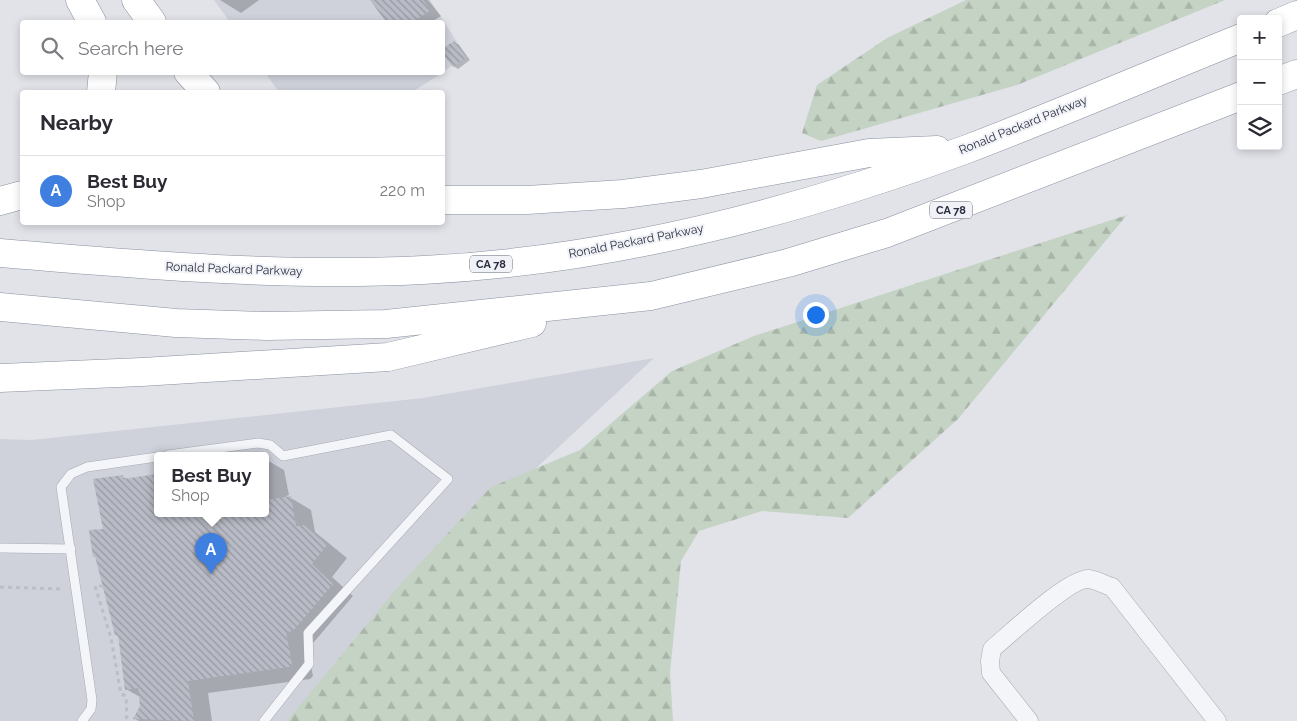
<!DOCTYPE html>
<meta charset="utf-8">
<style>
:root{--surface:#fff;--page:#f7f7f7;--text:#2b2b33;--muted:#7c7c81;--line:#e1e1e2;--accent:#1a73e8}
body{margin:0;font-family:Raleway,sans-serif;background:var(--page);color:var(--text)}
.controls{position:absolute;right:15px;top:15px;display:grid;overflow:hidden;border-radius:5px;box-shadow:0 2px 8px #0003}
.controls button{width:45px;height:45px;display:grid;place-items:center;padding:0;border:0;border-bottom:1px solid var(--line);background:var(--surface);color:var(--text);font:25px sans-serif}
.you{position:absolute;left:815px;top:314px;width:18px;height:18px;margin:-12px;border:4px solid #fff;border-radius:50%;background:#1a73e8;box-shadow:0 0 0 8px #1a73e833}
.badge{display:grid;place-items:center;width:32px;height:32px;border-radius:50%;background:var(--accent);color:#fff;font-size:16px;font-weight:700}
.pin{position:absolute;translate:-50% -41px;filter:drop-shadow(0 1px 2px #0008)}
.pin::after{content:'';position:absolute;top:26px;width:18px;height:15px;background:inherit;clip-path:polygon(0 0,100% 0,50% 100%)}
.popup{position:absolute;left:154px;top:452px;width:115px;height:65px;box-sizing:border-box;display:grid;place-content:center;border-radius:5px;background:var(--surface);filter:drop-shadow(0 1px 4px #0005);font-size:16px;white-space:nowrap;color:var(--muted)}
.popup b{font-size:19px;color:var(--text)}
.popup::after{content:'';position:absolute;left:50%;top:100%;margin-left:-10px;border:10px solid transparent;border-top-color:var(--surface)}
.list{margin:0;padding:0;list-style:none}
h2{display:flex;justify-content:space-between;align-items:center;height:65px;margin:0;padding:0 20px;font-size:21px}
h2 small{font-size:16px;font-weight:400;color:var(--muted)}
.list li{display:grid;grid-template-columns:32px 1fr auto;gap:15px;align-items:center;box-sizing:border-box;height:70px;padding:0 20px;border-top:1px solid var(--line)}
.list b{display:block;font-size:19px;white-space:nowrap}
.list p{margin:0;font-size:16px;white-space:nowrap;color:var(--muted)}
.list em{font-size:16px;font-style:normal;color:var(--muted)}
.icon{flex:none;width:28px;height:28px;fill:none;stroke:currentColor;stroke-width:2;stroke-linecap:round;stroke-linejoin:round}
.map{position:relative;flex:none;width:1297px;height:721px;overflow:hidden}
.search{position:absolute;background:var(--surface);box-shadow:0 2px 8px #0003;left:20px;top:20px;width:425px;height:55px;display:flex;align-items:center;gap:12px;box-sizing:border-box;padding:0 18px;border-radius:5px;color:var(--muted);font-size:19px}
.panel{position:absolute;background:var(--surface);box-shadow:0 2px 8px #0003;left:20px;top:90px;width:425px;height:135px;border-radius:5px}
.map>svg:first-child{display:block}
.built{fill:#cfd2db;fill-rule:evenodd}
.forest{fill:url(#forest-firs)}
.shadow{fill:#0003}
.building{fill:url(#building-back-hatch)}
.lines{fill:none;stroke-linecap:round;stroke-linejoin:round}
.service-casing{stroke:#a6a9b3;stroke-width:10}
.minor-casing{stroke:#a6a9b3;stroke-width:19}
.motorway-casing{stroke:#898f9f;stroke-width:29}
.path{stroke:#bbbec4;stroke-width:3;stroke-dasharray:4 4;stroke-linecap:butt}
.service{stroke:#f4f5f8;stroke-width:9}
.minor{stroke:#f4f5f8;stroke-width:18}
.motorway{stroke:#fff;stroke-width:28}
.labels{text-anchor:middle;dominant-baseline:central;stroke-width:4;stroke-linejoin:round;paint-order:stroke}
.shield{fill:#f1f2f7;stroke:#666a77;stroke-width:1}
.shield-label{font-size:11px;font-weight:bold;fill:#2a2f40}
.street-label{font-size:12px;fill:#2a2f40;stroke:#f1f2f7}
</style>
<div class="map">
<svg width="1297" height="721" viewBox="0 0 1297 721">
<defs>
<pattern id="forest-firs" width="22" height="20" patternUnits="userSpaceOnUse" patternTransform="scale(1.25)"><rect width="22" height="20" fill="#c4d3c3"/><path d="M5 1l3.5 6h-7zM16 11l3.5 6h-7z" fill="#a9b5a9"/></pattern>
<pattern id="building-back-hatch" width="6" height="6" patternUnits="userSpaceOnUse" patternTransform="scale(1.25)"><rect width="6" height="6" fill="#b9bcc6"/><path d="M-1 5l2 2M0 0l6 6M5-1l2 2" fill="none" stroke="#9799a2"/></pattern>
</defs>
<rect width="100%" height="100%" fill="#e1e3e9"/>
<path class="built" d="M214 0H430L466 56 443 72 442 22H230Z
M265 73H442L412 92H279Z
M654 358 487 514 314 721H0V439L32 440 423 398ZM157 455H265V513H157Z"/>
<path class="forest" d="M966 0H1225L1017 85 821 141 802 133 817 85 887 38Z
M1127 215 958 419 848 518 762 511 699 531 681 561 670 673 673 721H287L397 588 491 487 580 450 672 371 754 336Z"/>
<path class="shadow" d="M220 0H259L241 13Z
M372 0H428L441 16 431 22H388Z
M454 42 459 45 470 60 458 69 453 66Z
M265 459 284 470 289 495 286 496V498H291L311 510 315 532 347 558 332 577 353 596 314 642 306 644 313 676 310 679 208 693 212 721H139L135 719 141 706 140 697 126 689 119 637 116 635 97 558 94 556 123 477 127 479 157 475V513H265Z"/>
<path class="building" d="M370 0H423L431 10 412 22H386Z
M454 41 466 57 453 67 442 53V49Z
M157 474V513H265V487L268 500 291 496 296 526 304 525 327 545 312 564 333 584 293 631 286 632 292 664 289 667 188 681 194 721 133 719 140 706 138 688 125 690 118 634 115 635 95 556 93 557 89 530 103 529 93 479 123 475V479Z"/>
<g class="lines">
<g class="service-casing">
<path id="service" d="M168 455 258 443 270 445 283 456 391 435 448 479 308 633 309 664 264 721
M0 548 71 549
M82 721 91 709 92 700 61 487 71 474 87 467 157 457"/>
</g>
<g class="minor-casing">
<path id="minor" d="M1029 721 991 673 990 661 992 649C1009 635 1070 577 1089 579 1097 580 1105 585 1112 587L1217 721"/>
</g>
<g class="motorway-casing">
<path id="motorway" d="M80 0 92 22
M136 0 152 22
M1278 23 1297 15
M188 72 206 92
M1278 81 1297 74
M101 92 103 72
M442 200H527L623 194 701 184 869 153 937 150
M0 201 22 195
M0 253C141 265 282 277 423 270 608 261 794 213 967 149 1059 114 1149 75 1241 38
M0 307 176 323 266 326 386 324 651 296 788 263 887 233 1241 96
M0 378 142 372 388 357 532 323"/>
</g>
<path class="path" d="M103 586H95L111 638 121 694 126 696 127 717 123 721
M0 587 62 589"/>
<use href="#service" class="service"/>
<use href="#minor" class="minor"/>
<use href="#motorway" class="motorway"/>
</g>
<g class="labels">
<g class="shield">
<rect x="930" y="201.5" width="42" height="17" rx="4"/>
<rect x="470" y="255.5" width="42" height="17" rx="4"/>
</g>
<g class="shield-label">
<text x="951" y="210">CA 78</text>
<text x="491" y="264">CA 78</text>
</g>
<g class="street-label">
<text transform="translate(1023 125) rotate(-22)">Ronald Packard Parkway</text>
<text transform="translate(636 241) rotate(-11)">Ronald Packard Parkway</text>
<text transform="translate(234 269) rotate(2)">Ronald Packard Parkway</text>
</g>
</g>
</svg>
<div class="controls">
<button>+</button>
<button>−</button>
<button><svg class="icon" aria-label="layers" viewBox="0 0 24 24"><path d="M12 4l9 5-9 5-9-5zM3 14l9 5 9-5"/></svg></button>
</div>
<div class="you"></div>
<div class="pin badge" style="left:211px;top:574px;background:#3f7fe0">A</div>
<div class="popup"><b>Best Buy</b>Shop</div>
<div class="search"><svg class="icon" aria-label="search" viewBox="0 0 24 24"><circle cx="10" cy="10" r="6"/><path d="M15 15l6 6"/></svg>Search here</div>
<section class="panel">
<h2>Nearby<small></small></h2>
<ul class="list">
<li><span class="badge" style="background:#3f7fe0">A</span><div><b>Best Buy</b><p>Shop</p></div><em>220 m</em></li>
</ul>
</section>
</div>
